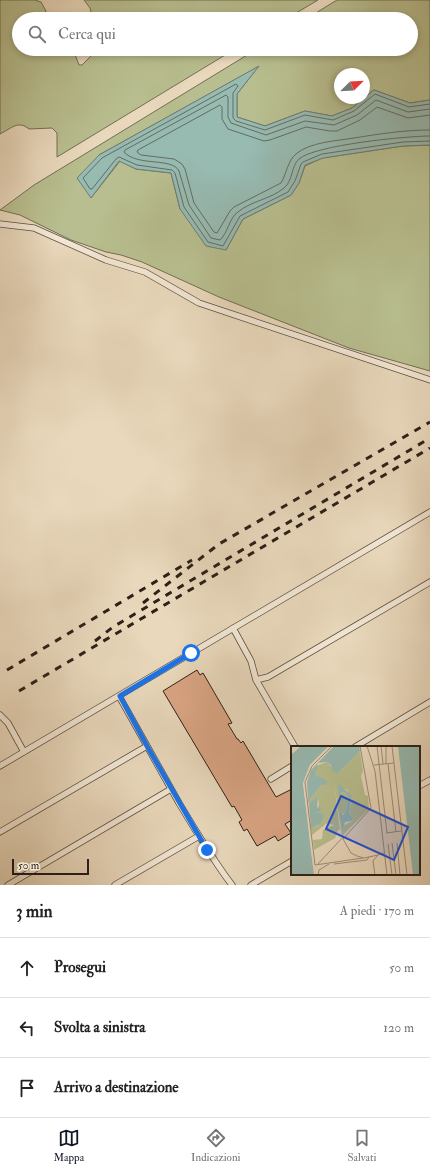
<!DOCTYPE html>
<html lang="it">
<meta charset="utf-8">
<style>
:root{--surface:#fff;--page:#f2f2f2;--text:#222;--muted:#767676;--line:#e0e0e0;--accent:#111827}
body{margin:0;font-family:"IM FELL Double Pica",serif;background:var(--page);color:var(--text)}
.compass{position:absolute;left:334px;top:68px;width:36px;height:36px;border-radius:50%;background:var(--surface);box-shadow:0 2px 6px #0003;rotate:66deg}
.scale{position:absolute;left:12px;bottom:10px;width:77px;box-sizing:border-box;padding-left:4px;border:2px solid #2d2018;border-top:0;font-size:11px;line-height:14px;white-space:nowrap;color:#2d2018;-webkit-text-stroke:3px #f1e6d3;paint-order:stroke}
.stop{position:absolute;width:12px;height:12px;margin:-9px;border:3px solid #1a73e8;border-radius:50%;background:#fff}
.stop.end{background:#1a73e8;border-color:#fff;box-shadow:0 1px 4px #0008}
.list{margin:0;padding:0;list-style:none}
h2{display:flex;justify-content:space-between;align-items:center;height:52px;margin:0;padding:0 16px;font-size:17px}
h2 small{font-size:13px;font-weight:400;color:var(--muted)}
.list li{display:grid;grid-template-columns:26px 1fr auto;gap:12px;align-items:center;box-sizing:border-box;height:60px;padding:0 16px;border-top:1px solid var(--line)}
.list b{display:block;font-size:15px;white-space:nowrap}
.list em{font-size:13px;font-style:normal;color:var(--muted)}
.icon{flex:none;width:22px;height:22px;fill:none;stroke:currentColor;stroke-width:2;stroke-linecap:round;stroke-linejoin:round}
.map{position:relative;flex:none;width:430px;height:885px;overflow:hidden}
.search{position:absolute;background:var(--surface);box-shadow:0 2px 6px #0003;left:12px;right:12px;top:12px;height:44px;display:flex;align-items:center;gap:10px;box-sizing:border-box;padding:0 14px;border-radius:22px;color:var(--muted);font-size:15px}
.sheet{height:232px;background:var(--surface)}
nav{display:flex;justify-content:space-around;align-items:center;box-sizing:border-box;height:56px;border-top:1px solid var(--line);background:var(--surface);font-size:11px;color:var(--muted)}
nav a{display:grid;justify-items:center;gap:2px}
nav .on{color:var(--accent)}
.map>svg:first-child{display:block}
.green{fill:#b8be8f;stroke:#726f54;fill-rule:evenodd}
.water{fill:#97bab1;stroke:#6d7c74}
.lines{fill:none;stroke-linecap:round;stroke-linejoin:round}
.shore{stroke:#626d64;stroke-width:1}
.building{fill:#daa584;stroke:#2d2018}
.service-casing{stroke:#5c4e41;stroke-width:7}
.service{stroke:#f1e6d3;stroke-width:5.5}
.rail{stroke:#2d2018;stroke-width:3;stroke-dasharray:7 7;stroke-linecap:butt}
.route{stroke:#1a73e8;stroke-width:5}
.inset-river{fill:none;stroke:#97bab1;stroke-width:2}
.inset-road{fill:none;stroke:#9e8e7a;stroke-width:1}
.view{fill:#1d4ed8;fill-opacity:0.15;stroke:#1d4ed8;stroke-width:2}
.inset-edge{fill:none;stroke:#2d2018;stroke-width:2}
</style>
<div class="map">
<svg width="430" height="885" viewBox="0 0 430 885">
<rect width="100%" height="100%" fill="#e9d8bc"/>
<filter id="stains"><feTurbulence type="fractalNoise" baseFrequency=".005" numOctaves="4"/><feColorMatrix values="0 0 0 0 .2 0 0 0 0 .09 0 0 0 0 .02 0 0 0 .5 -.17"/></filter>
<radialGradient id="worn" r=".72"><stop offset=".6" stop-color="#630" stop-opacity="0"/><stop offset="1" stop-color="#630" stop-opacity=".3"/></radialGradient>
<path class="green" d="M0 0H35L41 2 46 11 42 18H49L50 19H19V49H73L79 65H82L91 56 93 49H235L57 157V133L52 128 29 129C18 120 12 128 0 134Z
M84 0H318L286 19H93L90 8Z
M337 0H430V100L410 103 374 90 352 108 332 116 305 111 265 126 237 117V94L258 67 99 155 91 198 120 161 136 169 171 173 180 209 226 250 243 219 291 195 299 183 305 166 322 158 403 146 430 145V371L349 348 219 297 142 262 121 255 106 252 71 240 20 215 0 210 34 185 257 49H411V19H306ZM340 74H364V98H340Z"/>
<path class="water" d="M259 66 237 94V117L265 126 305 111 332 116 352 108 374 90 410 103 430 100V145L403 146 323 158 305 165 299 183 291 195 243 219 226 250 206 246 180 209 171 173 136 169 119 161 91 198 77 178 99 155Z"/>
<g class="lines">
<path class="shore" d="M430 104 409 107 375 94 354 111 333 120 305 115 265 130 236 121 233 118V93L238 86 236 84 102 158 83 178 90 189H92L116 159 119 157 137 165 172 170 175 173 184 207 208 242 223 246 240 216 288 192 295 181 301 164 303 162 322 154 403 142 430 141
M430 109 408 112 376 100 357 115 334 125 305 121 266 135 231 123 228 117V97L226 95 125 150 124 152C138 167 172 157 179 171L189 205 211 238 220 240C228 233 229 218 238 212 251 201 271 199 284 188 293 181 291 166 299 159 315 145 406 136 430 136
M430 115 408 118 377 107 360 120 337 131H330L306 127 270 140 264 141 228 129 222 119V107L220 105 138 150 137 152 141 155 174 159 182 164 185 169 194 203 214 232 217 233 230 211 234 207 281 183C286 175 288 160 296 154 310 142 336 141 354 138 379 134 404 130 430 130"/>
</g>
<path class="building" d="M197 670 200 675 203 673 232 723 228 724 237 739H238L241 743 243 741 276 797 292 789V820L285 824 291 833 278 841 275 836 257 846 247 829 244 831 239 822 242 820 234 806 232 807 163 691Z"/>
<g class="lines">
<g class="service-casing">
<path id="service" d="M0 224 34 228 106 260 145 272 199 303 430 380
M233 628 251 661 256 680 295 747
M256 680 268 677 430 582
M119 696C139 732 159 767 179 803 196 831 212 859 232 885
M0 715 8 723 24 752
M355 747 430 702
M0 766 430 512
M271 779 292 766
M419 786 430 780
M0 832 147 746
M8 885 171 789
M115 885 199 836
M251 885 292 861"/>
</g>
<use href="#service" class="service"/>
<path class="rail" d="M143 603 219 544 430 422
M95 641 113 627 430 438
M7 670 192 560
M19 691 430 448"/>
</g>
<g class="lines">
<path class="route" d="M191 653 120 696 147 746 207 850"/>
</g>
<g transform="translate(291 746)">
<rect width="129" height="129" fill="#e9d8bc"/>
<path d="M69 5 72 25 70 30 74 49 77 50 78 63 51 90 43 36 49 84H47L44 92 23 104 22 94 31 93 32 84 43 79 36 77 21 89 19 77 21 81 26 80 33 71 31 68 26 66 29 63H26L28 59 27 51 18 58 17 56 30 39 36 36 24 29 25 20 36 16 47 27ZM49 41 56 44 61 54 58 66 62 75 51 80 50 68 54 67 58 52 53 46 49 47Z" fill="#b8be8f" fill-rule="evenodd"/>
<path d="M10 0H38L19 19 12 37 23 129H0V9ZM43 0H68L69 5 47 27 42 26 40 19 36 16 27 17 24 29 37 35 34 39H30L17 56 16 36 20 24ZM107 0H129V129H122ZM47 37 61 50 58 66 62 75 54 76 51 84 49 66 52 69 54 67 58 52 53 46 49 47 48 51ZM27 50 26 63 29 61 30 65 26 66 32 68 33 71 29 78 20 82 18 58Z" fill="#97bab1"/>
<path d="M38 0H40L20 22 15 32 23 129 12 37 19 19Z" fill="#e9d8bc"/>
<path class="inset-river" d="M119 0 129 89M120 0 129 81"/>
<path class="inset-road" d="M41 0 21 20 14 36 24 119 72 112M69 0 80 62 52 93 60 107 66 110 73 112 87 109M76 0 84 25 96 129M86 0 96 87M90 0 92 18M95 0V18M101 0 116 129M97 18 105 86M83 19 103 17M95 87 110 85M101 97 105 129M106 97 109 129M97 98 101 129M27 118 52 91M43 118 76 114 78 111M27 129 28 124 38 118M84 129 82 115 87 109 93 107"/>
<path class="view" d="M50 50 117 81 103 114 35 83Z"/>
<rect width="129" height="129" class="inset-edge"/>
</g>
<rect width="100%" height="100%" filter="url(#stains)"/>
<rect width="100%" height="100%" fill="url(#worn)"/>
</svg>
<svg class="compass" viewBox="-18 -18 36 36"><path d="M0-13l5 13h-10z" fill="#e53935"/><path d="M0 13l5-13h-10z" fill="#767676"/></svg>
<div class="scale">50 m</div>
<div class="stop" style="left:191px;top:653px"></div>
<div class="stop end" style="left:207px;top:850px"></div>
<div class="search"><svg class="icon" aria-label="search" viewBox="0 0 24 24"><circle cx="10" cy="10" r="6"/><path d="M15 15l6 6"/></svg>Cerca qui</div>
</div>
<section class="sheet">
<h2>3 min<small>A piedi · 170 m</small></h2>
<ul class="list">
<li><svg class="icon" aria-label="ahead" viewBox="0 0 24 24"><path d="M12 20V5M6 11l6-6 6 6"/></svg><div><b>Prosegui</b></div><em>50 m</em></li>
<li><svg class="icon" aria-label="left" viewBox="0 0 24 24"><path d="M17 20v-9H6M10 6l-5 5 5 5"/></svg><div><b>Svolta a sinistra</b></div><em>120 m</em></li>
<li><svg class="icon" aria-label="arrive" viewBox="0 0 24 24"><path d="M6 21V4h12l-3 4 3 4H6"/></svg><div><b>Arrivo a destinazione</b></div></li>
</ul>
</section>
<nav>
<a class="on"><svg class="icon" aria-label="map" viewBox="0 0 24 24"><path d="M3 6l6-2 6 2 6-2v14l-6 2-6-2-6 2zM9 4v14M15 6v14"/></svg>Mappa</a>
<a><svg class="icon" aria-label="directions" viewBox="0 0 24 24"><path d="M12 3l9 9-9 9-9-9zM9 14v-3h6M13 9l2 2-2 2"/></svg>Indicazioni</a>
<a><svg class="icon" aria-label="saved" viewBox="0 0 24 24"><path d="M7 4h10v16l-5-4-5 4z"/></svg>Salvati</a>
</nav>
